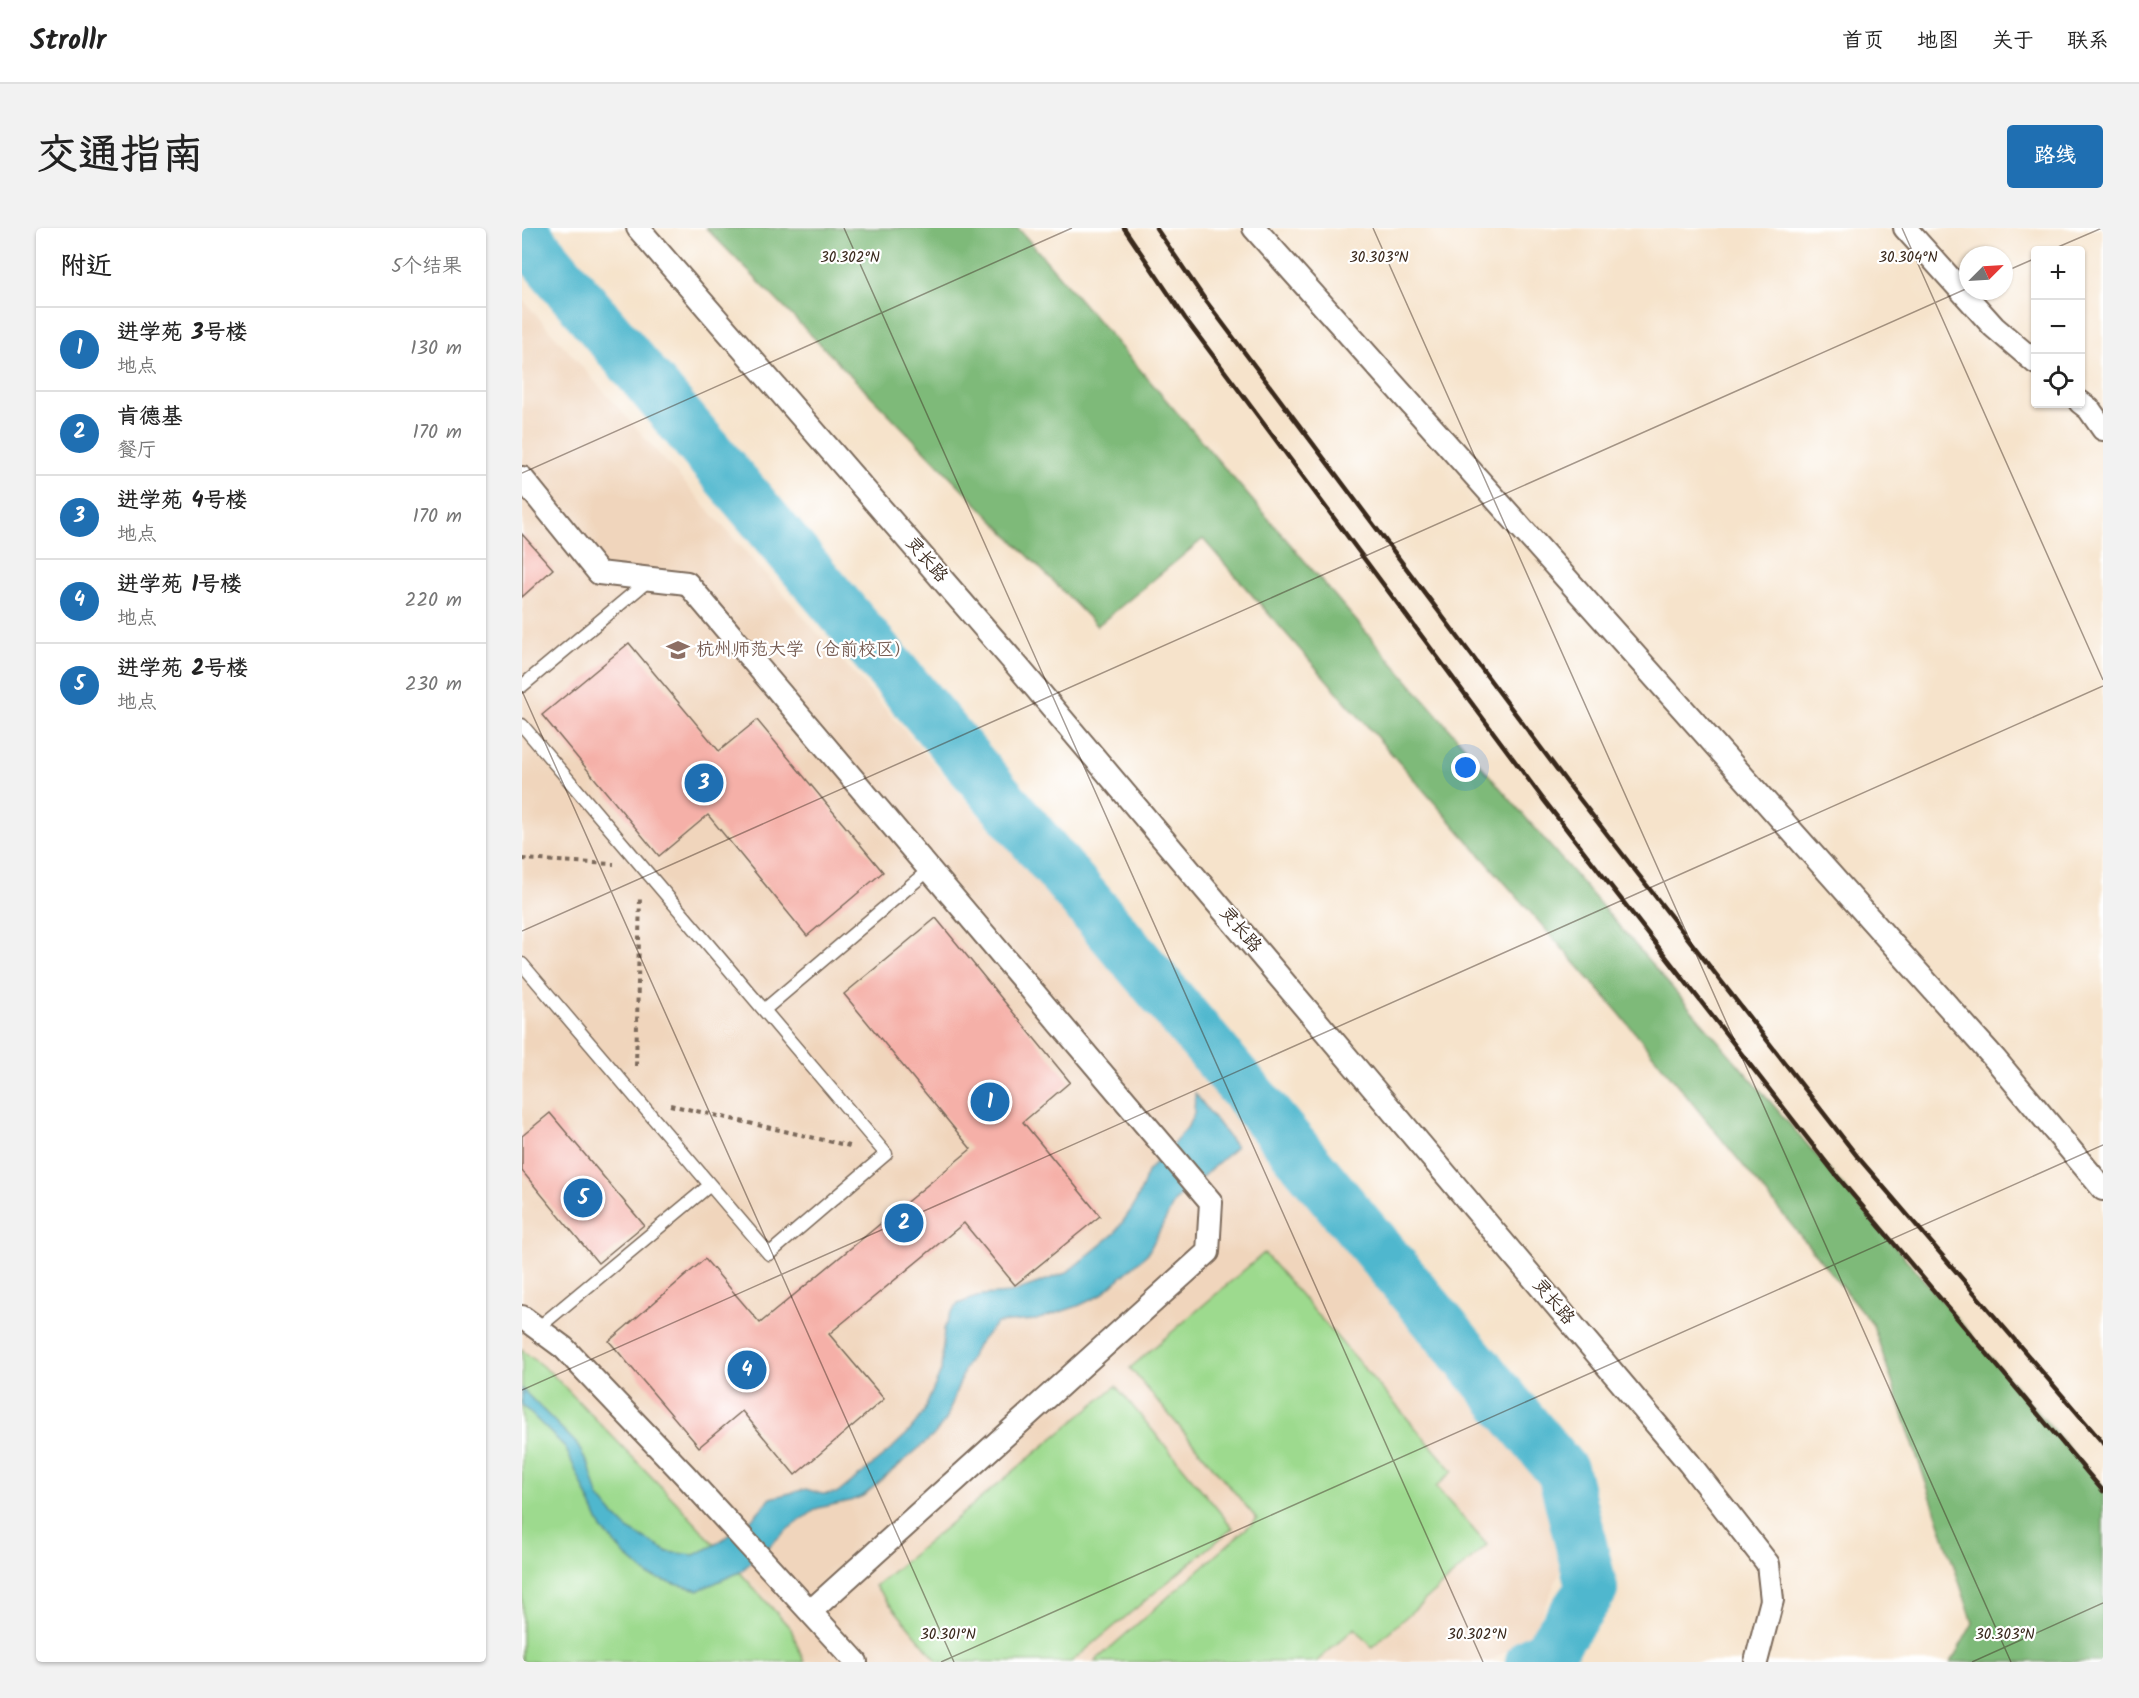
<!DOCTYPE html>
<html lang="zh">
<meta charset="utf-8">
<style>
:root{--surface:#fff;--page:#f2f2f2;--text:#222;--muted:#767676;--line:#e0e0e0;--accent:#1f6fb2}
body{margin:0;font-family:Kalam,"LXGW WenKai TC",sans-serif;background:var(--page);color:var(--text)}
.controls{position:absolute;right:18px;top:18px;display:grid;overflow:hidden;border-radius:6px;box-shadow:0 2px 4px #0004}
.controls button{width:54px;height:54px;display:grid;place-items:center;padding:0;border:0;border-bottom:2px solid var(--line);background:var(--surface);color:var(--text);font:30px sans-serif}
.compass{position:absolute;left:1437px;top:18px;width:54px;height:54px;border-radius:50%;background:var(--surface);box-shadow:0 2px 4px #0004;rotate:66deg}
.you{position:absolute;left:944px;top:540px;width:21px;height:21px;margin:-15px;border:4px solid #fff;border-radius:50%;background:#1a73e8;box-shadow:0 0 0 9px #1a73e833}
.badge{display:grid;place-items:center;width:39px;height:39px;border-radius:50%;background:var(--accent);color:#fff;font-size:20px;font-weight:700}
.pin{position:absolute;translate:-50% -50%;border:3px solid #fff;box-shadow:0 2px 6px #0006}
.list{margin:0;padding:0;list-style:none}
h2{display:flex;justify-content:space-between;align-items:center;height:78px;margin:0;padding:0 24px;font-size:26px}
h2 small{font-size:20px;font-weight:400;color:var(--muted)}
.list li{display:grid;grid-template-columns:39px 1fr auto;gap:18px;align-items:center;box-sizing:border-box;height:84px;padding:0 24px;border-top:2px solid var(--line)}
.list b{display:block;font-size:22px;white-space:nowrap}
.list p{margin:0;font-size:20px;white-space:nowrap;color:var(--muted)}
.list em{font-size:20px;font-style:normal;color:var(--muted)}
.icon{flex:none;width:33px;height:33px;fill:none;stroke:currentColor;stroke-width:2;stroke-linecap:round;stroke-linejoin:round}
.map{position:relative;flex:none;width:1581px;height:1434px;overflow:hidden;border-radius:6px}
header{display:flex;align-items:center;gap:36px;box-sizing:border-box;height:84px;padding:0 30px;background:var(--surface);border-bottom:2px solid var(--line)}
header strong{font-size:28px}
nav{display:flex;gap:33px;margin-inline-start:auto;font-size:21px}
.intro{display:flex;align-items:center;justify-content:space-between;box-sizing:border-box;height:144px;padding:0 36px}
h1{margin:0;font-size:42px}
.button{padding:15px 27px;border-radius:6px;background:var(--accent);color:#fff;font-size:21px;font-weight:700}
main{display:flex;gap:36px;padding:0 36px}
aside{flex:1;background:var(--surface);border-radius:6px;box-shadow:0 2px 4px #0004}
.map>svg:first-child{display:block}
.built{fill:#f0d5bc}
.green{fill:#9dda8e;stroke:#6c8256;stroke-width:1.5}
.forest{fill:#7eba79;stroke:#5c724c;stroke-width:1.5}
.water{fill:#50b7ce;stroke:#467076;stroke-width:1.5}
.lines{fill:none;stroke-linecap:round;stroke-linejoin:round}
.river{stroke:#50b7ce;stroke-width:52}
.building{fill:#f5b0a8}
.lane-casing{stroke:#7c6b5b;stroke-width:15}
.street-casing{stroke:#7c6b5b;stroke-width:26}
.path{stroke:#7c6b5b;stroke-width:4;stroke-dasharray:4.5 4.5;stroke-linecap:butt}
.lane{stroke:#fff;stroke-width:12}
.street{stroke:#fff;stroke-width:22}
.rail{stroke:#3b2a1e;stroke-width:4.5}
.ticks{fill:none;stroke:#3b2a1e;stroke-width:1.5;stroke-opacity:0.45}
.labels{text-anchor:middle;dominant-baseline:central;stroke-width:4.5;stroke-linejoin:round;paint-order:stroke}
.street-label{font-size:18px;fill:#3b2a1e;stroke:#fff}
.education-label{font-size:18px;fill:#785e54;stroke:#fff;text-anchor:start}
.ticks-label{font-size:15px;text-anchor:middle;fill:#3b2a1e;stroke:#fff;stroke-width:4.5;stroke-linejoin:round;paint-order:stroke}
</style>
<header>
<strong>Strollr</strong>
<nav><a>首页</a><a>地图</a><a>关于</a><a>联系</a></nav>
</header>
<div class="intro"><h1>交通指南</h1><a class="button">路线</a></div>
<main>
<aside>
<h2>附近<small>5个结果</small></h2>
<ul class="list">
<li><span class="badge">1</span><div><b>进学苑 3号楼</b><p>地点</p></div><em>130 m</em></li>
<li><span class="badge">2</span><div><b>肯德基</b><p>餐厅</p></div><em>170 m</em></li>
<li><span class="badge">3</span><div><b>进学苑 4号楼</b><p>地点</p></div><em>170 m</em></li>
<li><span class="badge">4</span><div><b>进学苑 1号楼</b><p>地点</p></div><em>220 m</em></li>
<li><span class="badge">5</span><div><b>进学苑 2号楼</b><p>地点</p></div><em>230 m</em></li>
</ul>
</aside>
<div class="map">
<svg width="1581" height="1434" viewBox="0 0 1581 1434">
<rect width="100%" height="100%" fill="#fff"/>
<filter id="ink" filterUnits="userSpaceOnUse"><feTurbulence type="fractalNoise" baseFrequency=".0167" numOctaves="2"/><feDisplacementMap in="SourceGraphic" scale="12" xChannelSelector="R" yChannelSelector="G"/><feConvolveMatrix kernelMatrix="1 2 1 2 8 2 1 2 1" color-interpolation-filters="sRGB"/></filter>
<filter id="wash" filterUnits="userSpaceOnUse"><feTurbulence type="fractalNoise" baseFrequency=".008" numOctaves="4" result="noise"/><feDisplacementMap in="SourceGraphic" scale="24" xChannelSelector="R" yChannelSelector="G"/><feGaussianBlur stdDeviation="1.35" result="paint"/><feColorMatrix in="noise" values="0 0 0 0 0 0 0 0 0 0 0 0 0 0 0 0 0 1.4 0 .05"/><feComposite in="paint" operator="in"/></filter>
<g filter="url(#wash)">
<rect width="100%" height="100%" fill="#f6e3cb"/>
<path class="built" d="M0 71 622 774 966 1183 1033 1277 1039 1342 1011 1405 968 1434H0Z"/>
<path class="green" d="M742 1025 931 1243 914 1259 965 1317 850 1419 833 1400 794 1434H572L735 1291 608 1140Z
M0 1122 29 1145 155 1275 269 1401 282 1434H0Z
M594 1158 711 1300 549 1434H416L353 1358Z"/>
<path class="forest" d="M184 0H496L1581 1260V1434H1429L1451 1395 1351 1097 1097 785 681 311 575 398Z"/>
<path class="water" d="M673 865 714 919 653 973 626 1025 579 1067 556 1078 514 1092 475 1095 456 1116 443 1140 424 1192 411 1208 341 1268 328 1273 296 1280 265 1302 218 1344 177 1362 153 1356 127 1348 103 1327 80 1301 43 1219 0 1177V1161L54 1215 67 1237 76 1268 89 1284 107 1302 146 1324 172 1327 191 1318 226 1295 249 1270 284 1261 300 1266 316 1265 366 1224 387 1204 401 1185 419 1143 422 1101 429 1085 436 1076 460 1067 488 1065 544 1045 593 1005 611 979 621 958 625 944 665 900 672 885Z"/>
<g class="lines">
<path class="river" d="M0 4 705 840 1041 1244 1070 1361 1025 1426 1009 1434"/>
</g>
<g id="blocks">
<path class="building" d="M0 306 31 341 0 369Z
M107 415 197 523 235 492 361 644 285 708 186 587 137 628 20 487Z
M414 690 548 854 501 894 578 988 493 1057 442 995 307 1106 362 1171 273 1247 220 1183 177 1219 87 1113 183 1031 238 1095 449 921 322 766Z
M28 885 122 997 76 1035 0 943V908Z"/>
</g>
</g>
<g filter="url(#ink)">
<use href="#blocks" fill-opacity="0" stroke="#7c6b5b" stroke-width="1.5"/>
<g class="lines">
<g class="lane-casing">
<path id="lane" d="M0 458 127 352
M0 497 364 926 247 1026 0 736
M242 782 408 641
M16 1100 188 957"/>
</g>
<g class="street-casing">
<path id="street" d="M116 0 497 440 1167 1235 1246 1336 1250 1372 1234 1434
M732 0 1473 831 1581 961
M1383 0 1472 99 1514 135
M1558 174 1567 181 1581 201
M0 250 77 345 165 355 689 974 686 1024 289 1383
M0 1089 42 1120 162 1246 334 1434"/>
</g>
<path class="path" d="M0 631 92 636
M114 838 118 668
M148 877 328 918"/>
<use href="#lane" class="lane"/>
<use href="#street" class="street"/>
<path class="rail" d="M602 0 663 90 1021 571 1314 947 1581 1263
M634 0 684 73 1046 556 1335 928 1581 1215"/>
</g>
</g>
<path class="ticks" d="M322 0 961 1434M851 0 1489 1434M1380 0 1581 452M1529 22 1580 0M1482 44 1514 30M0 245 550 0M0 463 432 1434M0 703 1446 60M0 1162 1581 458M419 1434 1581 917M1450 1434 1581 1375"/>
<defs>
<g id="university-bare" transform="scale(1.8)"><path d="M0-5L7-2L0 1L-7-2ZM-4 1L0 2.5L4 1V4Q0 6-4 4Z" fill="#8d6e63" stroke="#fff" stroke-width="2.5" paint-order="stroke"/></g>
</defs>
<g fill-rule="evenodd">
<use href="#university-bare" x="156" y="422"/>
</g>
<g class="labels">
<g class="street-label">
<text transform="translate(404 332) rotate(49)">灵长路</text>
<text transform="translate(718 702) rotate(50)">灵长路</text>
<text transform="translate(1031 1074) rotate(50)">灵长路</text>
</g>
<g class="education-label">
<text x="174" y="422">杭州师范大学（仓前校区）</text>
</g>
</g>
<g class="ticks-label">
<text x="328" y="34">30.302°N</text>
<text x="857" y="34">30.303°N</text>
<text x="1386" y="34">30.304°N</text>
<text x="426" y="1411">30.301°N</text>
<text x="955" y="1411">30.302°N</text>
<text x="1483" y="1411">30.303°N</text>
</g>
</svg>
<div class="controls">
<button>+</button>
<button>−</button>
<button><svg class="icon" aria-label="locate" viewBox="0 0 24 24"><circle cx="12" cy="12" r="6"/><path d="M12 2v4M12 18v4M2 12h4M18 12h4"/></svg></button>
</div>
<svg class="compass" viewBox="-18 -18 36 36"><path d="M0-13l5 13h-10z" fill="#e53935"/><path d="M0 13l5-13h-10z" fill="#767676"/></svg>
<div class="you"></div>
<div class="pin badge" style="left:468px;top:874px">1</div>
<div class="pin badge" style="left:382px;top:995px">2</div>
<div class="pin badge" style="left:182px;top:555px">3</div>
<div class="pin badge" style="left:225px;top:1142px">4</div>
<div class="pin badge" style="left:61px;top:970px">5</div>
</div>
</main>
